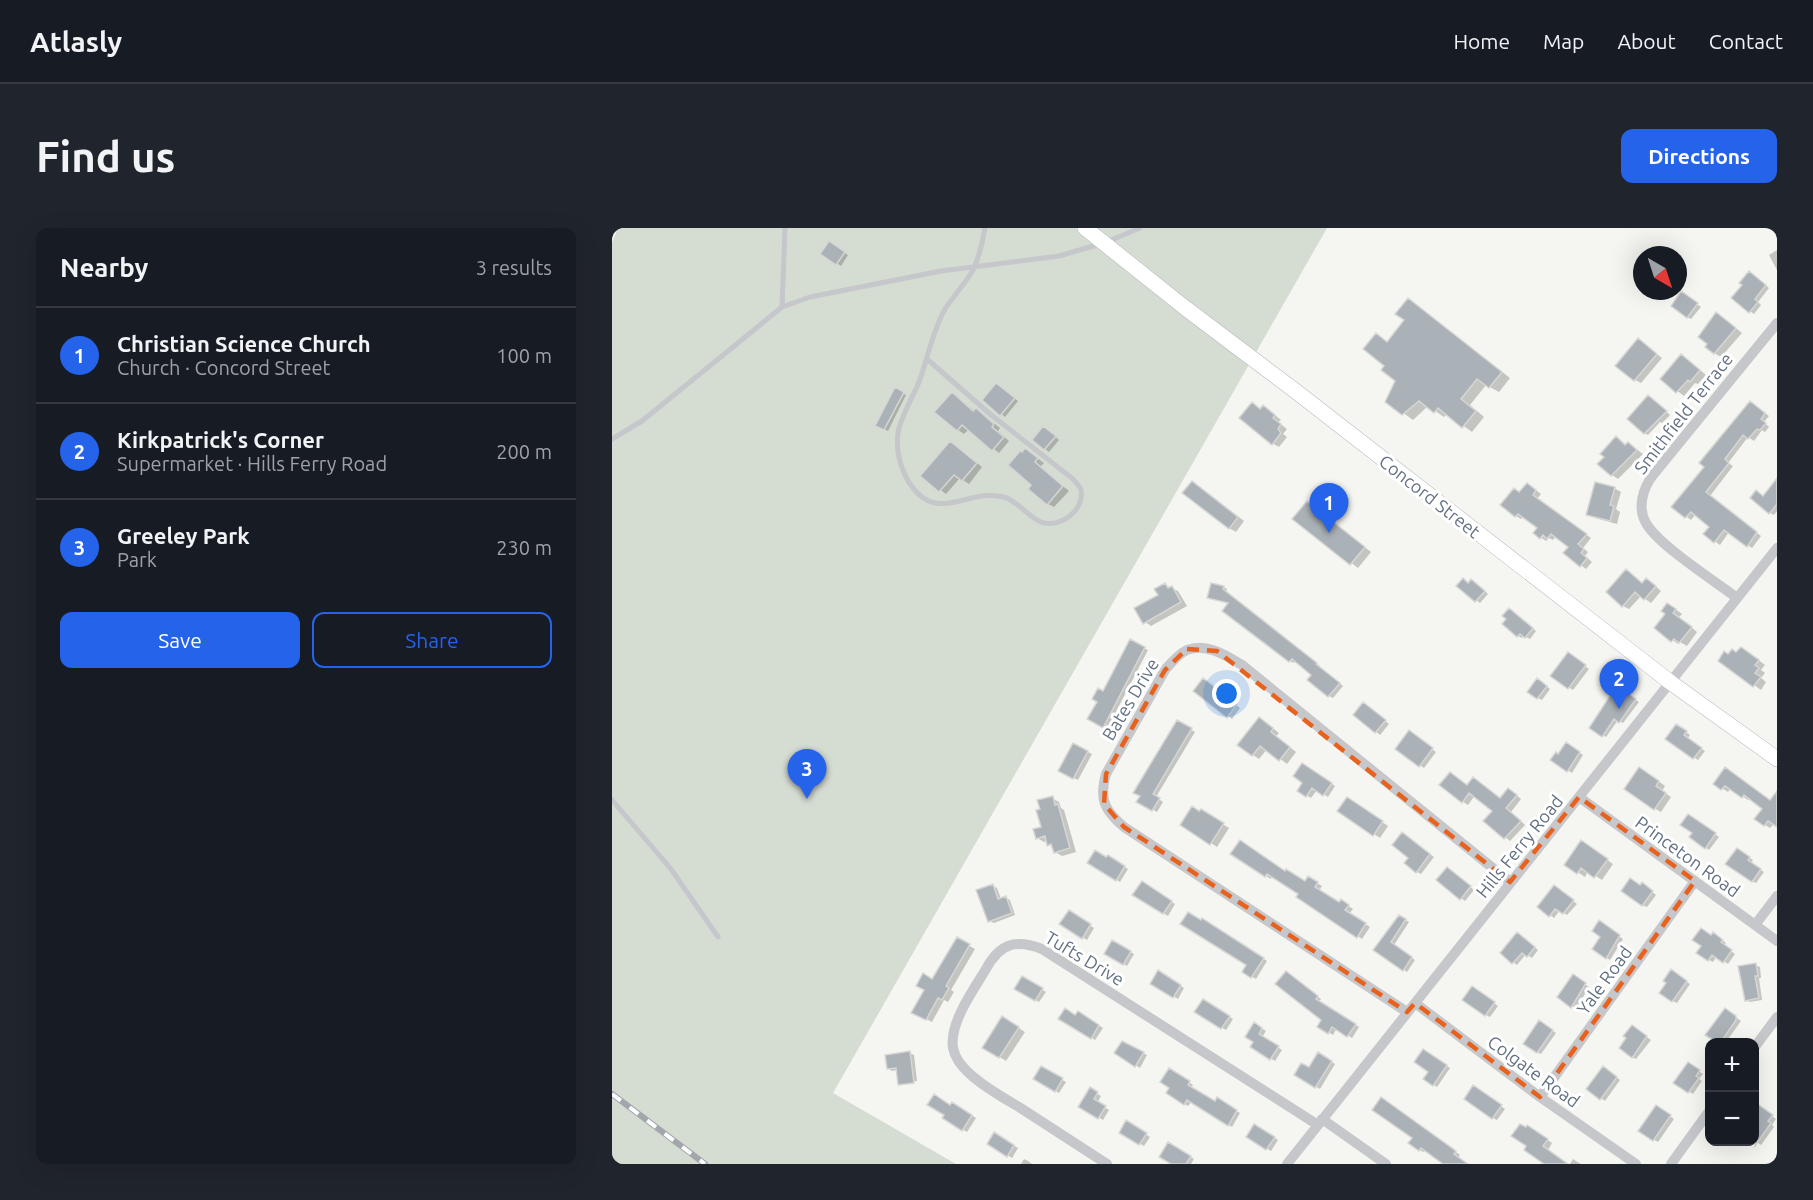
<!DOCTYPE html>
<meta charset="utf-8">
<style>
:root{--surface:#171b24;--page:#20242c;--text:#f1f3f6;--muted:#9ea1a6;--line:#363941;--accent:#2563eb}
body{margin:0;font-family:Ubuntu,sans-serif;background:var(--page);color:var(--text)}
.controls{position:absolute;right:18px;bottom:18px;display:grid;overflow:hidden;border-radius:12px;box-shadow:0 6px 24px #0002}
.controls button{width:54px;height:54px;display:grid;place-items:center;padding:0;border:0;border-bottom:2px solid var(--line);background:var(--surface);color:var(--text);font:30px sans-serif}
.compass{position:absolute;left:1021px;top:18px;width:54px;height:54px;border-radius:50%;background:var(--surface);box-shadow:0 6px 24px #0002;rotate:141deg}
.you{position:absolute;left:615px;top:466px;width:21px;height:21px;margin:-15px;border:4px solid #fff;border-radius:50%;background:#1a73e8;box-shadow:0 0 0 9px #1a73e833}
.badge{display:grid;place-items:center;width:39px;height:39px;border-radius:50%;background:var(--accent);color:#fff;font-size:20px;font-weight:700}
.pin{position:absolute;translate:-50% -50px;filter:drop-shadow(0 2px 3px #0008)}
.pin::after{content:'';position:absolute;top:32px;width:21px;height:18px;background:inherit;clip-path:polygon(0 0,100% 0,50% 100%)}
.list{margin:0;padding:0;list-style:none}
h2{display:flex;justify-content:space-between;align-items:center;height:78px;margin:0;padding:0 24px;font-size:26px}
h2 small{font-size:20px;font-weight:400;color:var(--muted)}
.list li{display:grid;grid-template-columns:39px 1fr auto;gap:18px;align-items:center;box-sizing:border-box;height:96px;padding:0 24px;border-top:2px solid var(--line)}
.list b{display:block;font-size:22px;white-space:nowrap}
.list p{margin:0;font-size:20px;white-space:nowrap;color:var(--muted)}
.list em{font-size:20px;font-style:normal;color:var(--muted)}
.actions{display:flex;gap:12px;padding:18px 24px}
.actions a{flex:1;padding:14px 0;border:2px solid var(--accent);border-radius:12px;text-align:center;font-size:21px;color:var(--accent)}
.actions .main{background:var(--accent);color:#fff}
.map{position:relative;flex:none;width:1165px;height:936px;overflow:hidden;border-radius:12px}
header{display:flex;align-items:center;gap:36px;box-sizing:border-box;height:84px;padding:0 30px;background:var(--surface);border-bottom:2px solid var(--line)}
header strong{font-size:28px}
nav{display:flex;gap:33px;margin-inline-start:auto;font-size:21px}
.intro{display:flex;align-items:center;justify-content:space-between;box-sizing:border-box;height:144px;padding:0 36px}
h1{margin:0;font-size:42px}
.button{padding:15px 27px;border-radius:12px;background:var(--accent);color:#fff;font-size:21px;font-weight:700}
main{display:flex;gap:36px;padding:0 36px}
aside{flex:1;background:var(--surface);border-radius:12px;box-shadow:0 6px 24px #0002}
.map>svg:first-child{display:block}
.green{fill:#d5dcd2}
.shadow{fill:#0003}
.building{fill:#aab1b7;stroke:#d6d6d4;stroke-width:1.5}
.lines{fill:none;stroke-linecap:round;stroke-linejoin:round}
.secondary-casing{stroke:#b7babf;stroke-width:16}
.lane{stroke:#c5c7cb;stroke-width:5}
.street{stroke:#c5c7cb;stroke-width:10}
.secondary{stroke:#fff;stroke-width:15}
.rail-casing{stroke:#a2a7ae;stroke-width:6}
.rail{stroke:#fff;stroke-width:4;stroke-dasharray:11;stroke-linecap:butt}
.marked{fill:none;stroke:#e9621d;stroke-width:4.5;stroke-dasharray:12 8;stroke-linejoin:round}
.labels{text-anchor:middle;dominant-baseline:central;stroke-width:6;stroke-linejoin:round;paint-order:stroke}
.street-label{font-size:18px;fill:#637183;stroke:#fff}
</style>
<header>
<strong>Atlasly</strong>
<nav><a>Home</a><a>Map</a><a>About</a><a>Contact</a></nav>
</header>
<div class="intro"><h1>Find us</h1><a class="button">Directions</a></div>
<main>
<aside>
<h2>Nearby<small>3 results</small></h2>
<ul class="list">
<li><span class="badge">1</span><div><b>Christian Science Church</b><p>Church · Concord Street</p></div><em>100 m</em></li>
<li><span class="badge">2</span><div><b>Kirkpatrick's Corner</b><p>Supermarket · Hills Ferry Road</p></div><em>200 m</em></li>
<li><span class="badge">3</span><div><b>Greeley Park</b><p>Park</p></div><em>230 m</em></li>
</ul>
<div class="actions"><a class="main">Save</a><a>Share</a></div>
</aside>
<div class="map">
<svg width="1165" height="936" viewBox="0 0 1165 936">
<rect width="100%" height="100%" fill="#f5f5f1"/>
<path class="green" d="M6 0H715L221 865 344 936H0V15Z"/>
<path class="shadow" d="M217 15 236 27 229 38 210 26Z
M1165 22V42L1157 27Z
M1142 47 1157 60 1146 74 1149 77 1142 86 1138 83 1132 57Z
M1074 68 1089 79 1079 91 1075 89Z
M805 77 898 150 887 164 874 157 858 177 872 189 860 204 835 186 832 189 816 178 801 192 775 173 785 153 774 138 764 107 776 114Z
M1105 85 1130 105 1109 129 1102 125Z
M1027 112 1050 130 1029 155 1023 152Z
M1076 132 1094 147 1086 156 1083 155 1072 168 1050 151Z
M388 159 406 173 393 189 372 172Z
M284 161 294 167 276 203 265 198Z
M340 166 363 183 364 182 371 186 388 200 386 203 397 213 387 225 357 201 352 206 346 202Z
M1041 171 1058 187 1050 195 1048 194 1036 207 1032 205Z
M1139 175 1157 188 1152 194 1157 199 1153 204 1150 202 1142 213 1136 209 1116 235 1121 238 1098 268 1149 308 1140 320 1117 304 1108 317 1093 306 1099 299 1084 286 1079 292 1061 278 1094 239Z
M641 176 649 182 658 183 669 192 666 194 675 201 671 206 675 209 667 219 660 215Z
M436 202 447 212 437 224 422 212Z
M1004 210 1015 217 1016 216 1023 220 1031 226 1006 251 1000 247Z
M344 218 370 239 357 256 348 250 334 266 310 248Z
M414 222 432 235 428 239 457 263 442 279 436 276 422 257 411 225Z
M1165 252V283L1162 287 1158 285 1152 269Z
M587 258 632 293 624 304 617 300Z
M920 259 929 266 925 271 979 310 971 320 976 324 973 328 980 334 974 341 953 325 958 318 944 308 941 312 937 310 934 313 923 305 927 299 911 288 909 291 904 288 908 265Z
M1002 260 1009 264 1004 281 1008 284 1005 296 983 290 976 286Z
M702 279 759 324 746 340 682 291Z
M1014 343 1031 356H1041L1049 363 1039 375 1029 368 1017 381 1011 378Z
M864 355 876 366 868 375 846 358Z
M553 357 566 363 575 378 539 398 533 394Z
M611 359 615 361 614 365 708 438V439L731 458 721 470 717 468 702 447 684 432 682 435 678 433 618 376 597 369Z
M1062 380 1070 386 1067 389 1085 404 1075 418 1068 414 1066 416 1044 400Z
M901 384 924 403 918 411 912 408 910 410 906 408 892 396Z
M518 413 536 422 495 501 477 491Z
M1136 424 1153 437 1149 442 1153 445 1149 450 1154 454 1149 462 1108 432 1117 428Z
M960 429 977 441 961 462 940 448Z
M596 454 628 480 620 491 616 488Z
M930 454 938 461 930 472 926 470Z
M1014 465 1027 474 1011 495 1006 492 994 509 979 500 1006 469Z
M756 479 777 496 768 507 743 487Z
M566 494 583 504 544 569 551 574 545 584 526 573Z
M654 495 667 505 664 508 684 524 675 536 655 521 647 531 641 527Z
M1065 498 1078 507 1075 511 1093 523 1086 532 1055 511Z
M801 507 824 524 812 540 785 520Z
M955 516 971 527 960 545 940 532 947 528Z
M462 517 480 526 466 552 448 543Z
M694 539 723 558 716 569 705 562 699 570 687 563 692 554Z
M1113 541 1159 573 1162 569 1165 570V597L1162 596 1158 600 1153 597 1152 581 1138 569 1136 572 1119 560 1116 564 1103 556Z
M1034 544 1053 558 1050 563 1059 569 1049 584 1042 580Z
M856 558 889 571 902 565 909 571 899 584 913 597 898 613 873 593 882 583 863 567 856 577 850 573Z
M440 570 447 574 449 580 452 582 464 624 450 628 443 624 436 613 432 614 425 610 431 600Z
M742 575 776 598 768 610 762 606Z
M589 583 617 600 605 619 599 615 588 584Z
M1081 590 1107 609 1097 622 1093 619Z
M794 609 822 629 809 646 805 644 798 630Z
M976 618 1001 636 990 652 976 643 973 649 954 636Z
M1125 622 1141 632 1139 635 1152 644 1144 655 1140 653Z
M621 626 674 644 693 655 696 650 710 658 707 663 727 676 729 673 741 681 737 686 758 699 750 711 688 666 660 648 659 651 654 648Z
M496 629 516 641 508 654 478 634 495 631Z
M839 643 862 662 853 673 849 670Z
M530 655 563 676 556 688 522 666Z
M381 658 385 660 389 671 394 670 398 672 403 687 382 695 377 693Z
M1028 659H1034L1044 667 1035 679 1030 677Z
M946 661 965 676 955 687 948 682 942 690 938 687Z
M457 684 482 700 475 712 449 696Z
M787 688 797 694 782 717 803 732 795 744 763 722Z
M991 697 1011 711 998 732 995 730 990 709Z
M613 707 655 733 644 751 632 744 636 737Z
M910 708 926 722 920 730 914 726 905 737 901 734Z
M1105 708 1114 715 1112 718 1123 726 1116 736 1105 728 1101 734 1097 732 1100 709Z
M345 711 363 721 339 762 342 764 336 774 332 772 320 794 301 784Z
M501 714 522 726 515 738 494 725Z
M1143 737 1148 739 1149 750H1147L1150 772 1138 774 1134 772Z
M547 744 572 760 566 771 540 755Z
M1063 746 1078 756 1065 775 1061 773Z
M678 747 709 771 707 774 747 799 740 810 725 800 721 807 707 798 711 792Z
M411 750 434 764 427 774 404 760Z
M965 751 977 759 964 781 960 778Z
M864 762 886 778 878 789 874 787Z
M591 773 621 791 614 802 584 784Z
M1117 784 1129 793 1114 814H1107L1095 807Z
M466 785 491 800 483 812 448 790 464 789Z
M391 790 413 804 394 833 372 819Z
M642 796 654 803 650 809 670 822 663 833 640 818 643 813Z
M932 797 944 805 929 826 925 824Z
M1024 801 1039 812 1024 831 1020 829Z
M510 814 535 827 528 840 504 825Z
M811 823 838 840 825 859 813 851 818 843Z
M298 825 302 827 305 853 289 855V858L287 856 285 842 280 843 276 840Z
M707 826 723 836 708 861 684 847 698 841Z
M1076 836 1091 846 1087 851 1090 853 1081 866 1063 854Z
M430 840 454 854 447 865 423 851Z
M557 842 581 857 579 860 603 875 605 872 628 885 620 899 580 873 576 878 556 865 559 859Z
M996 843 1008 852 993 873 989 870Z
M478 861 489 868 485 875 497 882 491 892 468 878Z
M866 862 893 881 885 892 881 890Z
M774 874 848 927 846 930 854 936H834L814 922 812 924 807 922 802 910Z
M341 876 364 890 355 904 332 890Z
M1045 879 1062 891 1046 914 1028 903Z
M1152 882 1164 891 1160 897 1162 899 1149 917 1142 912V885Z
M515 894 538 909 532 918 509 904Z
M642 898 666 912 659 923 636 908Z
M921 902 940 915 936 922 955 936H933Z
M383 906 406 920 400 930 377 916Z
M557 916 582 931 579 936H562Z
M412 931 416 933 420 936H409Z
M961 931 967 935 969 936H958Z"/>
<path class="building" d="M217 13 233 24 224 37 208 26Z
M1137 43 1154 57 1143 71 1146 74 1137 85 1119 70 1130 57 1127 55Z
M1069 63 1086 75 1075 90 1059 78Z
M796 70 890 144 877 160 865 151 849 171 864 183 850 200 826 180 822 185 807 173 790 187 773 174 783 153 769 142 772 138 751 121 764 105 775 114 792 92 783 86Z
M1104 84 1124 100 1102 126 1093 119 1095 116 1086 109Z
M1026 110 1045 126 1022 153 1003 138Z
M1069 126 1088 142 1078 154 1076 152 1064 165 1048 151Z
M384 155 403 170 388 188 370 172Z
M283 159 292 164 272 202 263 198Z
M340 164 361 183 364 180 382 196 380 199 392 209 380 223 350 197 345 203 322 184Z
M1036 167 1055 183 1032 206 1015 191Z
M1138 173 1153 185 1149 191 1154 195 1148 202 1145 201 1136 211 1131 207 1113 231 1117 235 1094 264 1145 304 1135 319 1112 302 1102 315 1091 306 1097 299 1079 284 1073 290 1059 279 1092 239 1087 235Z
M640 174 648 181 651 177 663 187 661 190 669 196 666 201 669 205 660 217 627 190Z
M431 198 444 208 432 222 420 212Z
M1004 208 1013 217 1016 214 1025 222 999 248 985 236 992 229 988 226Z
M338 213 365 235 350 253 342 247 327 264 308 248Z
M413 220 426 230 423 234 451 258 435 277 416 261 419 257 396 237 409 222 410 224Z
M1165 250V276L1157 286 1138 270 1144 262 1151 268Z
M580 253 626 289 617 301 570 265Z
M983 254 1003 259 998 277 1002 278 998 293 974 287Z
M915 255 924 262 921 267 975 306 966 316 972 321 969 325 975 330 968 339 951 325 956 319 939 306 935 311 931 307 928 311 921 305 925 300 906 286 903 289 888 277 902 260 907 264Z
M695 273 753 319 738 337 680 291Z
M1014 341 1030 355 1034 350 1044 358 1032 372 1023 364 1010 379 994 364Z
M851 350 856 355 859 351 873 363 863 374 844 358Z
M553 355 556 360 560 358 569 374 531 396 522 380 546 367 542 361Z
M599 355 612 358 611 361 705 435 704 436 728 455 716 469 695 452 699 447 680 431 677 434 610 383 616 375 595 370Z
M1055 375 1064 381 1061 385 1080 399 1067 415 1062 411 1059 414 1042 400 1053 386 1049 383Z
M897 380 921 400 913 410 908 406 905 409 890 396 894 391 890 388Z
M518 411 533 419 491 500 475 491 485 474 480 471 486 460 491 463Z
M1129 419 1147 432 1143 437 1147 440 1143 445 1149 449 1141 459 1106 433 1112 423 1116 426 1120 421 1124 424Z
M956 424 974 437 956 461 938 448Z
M591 450 625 476 615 490 581 463Z
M925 450 935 458 925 471 915 464Z
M1010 461 1024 471 1007 495 1002 491 990 509 977 500 1001 463 1006 467Z
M751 474 774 492 763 505 741 487Z
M647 489 661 500 659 504 678 519 667 533 648 518 640 528 625 517Z
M565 492 580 500 541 566 548 570 540 583 524 574 528 568 521 565Z
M1064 496 1075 503 1072 507 1090 520 1081 531 1053 511Z
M797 502 821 520 807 539 783 521Z
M954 514 968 524 955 544 938 532 944 524 946 526Z
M461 515 476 523 461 551 446 543Z
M690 535 720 555 711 568 700 560 694 569 685 563 690 555 681 548Z
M1027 539 1047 553 1044 558 1054 565 1042 582 1012 561Z
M1113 539 1158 572 1165 563V599L1156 593 1152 598 1142 591 1150 581 1132 567 1130 570 1113 558 1109 562 1101 556Z
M838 544 855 557 861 549 888 570 896 560 905 567 894 580 909 593 892 611 871 593 880 583 857 565 850 575 827 557Z
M441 568 443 577 446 576 458 620 442 625 439 616 435 618 433 608 424 611 421 601 429 599 424 582 428 581 425 572Z
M735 569 771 593 761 608 725 583Z
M580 578 587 583 589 581 612 595 598 617 568 597Z
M1076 586 1104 605 1093 621 1077 609 1080 605 1068 597Z
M790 604 818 626 804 645 792 635 796 630 780 617Z
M628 612 673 643 674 641 693 653 696 648 706 654 703 659 727 674 729 671 737 677 733 682 754 695 745 710 684 669 686 666 655 646 653 649 618 626Z
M969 612 996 631 982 650 969 640 965 646 952 637Z
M1125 620 1138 629 1136 632 1149 641 1140 654 1113 636Z
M483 622 494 629 496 627 513 638 504 653 475 635Z
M835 639 859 658 848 672 824 652Z
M1018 650 1028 657 1030 654 1041 663 1030 678 1009 663Z
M530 653 560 673 551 686 520 667Z
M381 656 386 671 394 668 400 685 376 694 364 662Z
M942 657 962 672 951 686 943 681 937 689 925 679Z
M457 682 479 696 470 711 447 696Z
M576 684 589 692 590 690 652 730 639 750 630 744 634 737 568 696Z
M787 687 794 691 779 714 800 729 791 743 761 722Z
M987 692 1008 707 994 731 980 721 988 709 980 703Z
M1089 700 1099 707 1101 704 1111 712 1109 714 1120 722 1111 735 1100 727 1096 733 1084 725 1089 718 1080 712Z
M905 704 923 719 915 729 910 725 900 736 888 725Z
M345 709 358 716 334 758 337 760 330 772 326 770 314 792 299 785 312 762 304 758 311 745 320 751Z
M500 712 519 723 511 737 492 726Z
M1144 735 1146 748H1143L1147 770 1133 773 1126 738Z
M1059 741 1075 753 1060 774 1047 765 1054 755 1051 753Z
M546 742 569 757 561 770 538 756Z
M674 743 706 768 704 771 744 796 735 809 720 799 716 806 705 799 709 792 663 756Z
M961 746 974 755 959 780 945 769Z
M410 748 431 760 423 773 402 761Z
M860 758 883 774 873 788 850 772Z
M591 771 618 788 609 801 582 784Z
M453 780 463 787 466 783 487 797 479 811 446 791Z
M1113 780 1124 788V792L1109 814H1104L1093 807Z
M390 788 407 799 387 830 370 820Z
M927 792 941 802 925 825 911 816Z
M642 794 650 800 647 806 667 818 658 832 638 819 641 814 633 809Z
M1020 797 1035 808 1020 830 1007 820 1014 810 1011 808Z
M510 813 532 824 523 839 502 825Z
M811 821 835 837 821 858 811 851 816 844 802 834Z
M298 823 302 855 286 857 284 840 275 841 273 827Z
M706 824 720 833 703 860 682 847 689 835 697 839Z
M1076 834 1088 842 1084 848 1087 850 1076 865 1061 855Z
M429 838 451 850 443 864 421 851Z
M991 838 1005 849 988 872 974 861Z
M557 840 578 853 576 857 603 873 605 869 625 882 616 898 575 872 572 877 554 865 557 860 548 854Z
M861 857 890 877 880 891 852 871Z
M478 859 486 864 482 871 494 878 486 891 466 879Z
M322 866 338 877 340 874 360 887 350 903 330 890 332 887 315 877Z
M769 869 844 923 842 926 856 936H831L809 920 807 923 796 915 800 910 760 882Z
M1044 877 1059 887 1041 913 1026 903Z
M1147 877 1161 887 1156 893 1159 895 1143 918V884Z
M514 892 535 905 527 917 507 905Z
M642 896 663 909 654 922 634 909Z
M908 896 914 899 915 897 936 911 931 918 956 936H932L912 922 914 918 899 908Z
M382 904 402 917 395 929 375 916Z
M556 914 579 928 574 936H559L547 929Z"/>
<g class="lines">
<g class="secondary-casing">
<path id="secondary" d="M473 0 572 79 686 165 1058 454 1165 531"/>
</g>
<path class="lane" d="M170 79 173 0
M315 131 378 186 461 251C464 255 468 258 469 262 473 282 448 301 429 294 416 289 406 273 392 269 354 259 322 301 294 249 287 235 284 220 286 205 288 190 301 169 307 154 316 130 320 104 333 81 342 67 355 54 362 40 367 28 371 12 373 0
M0 211 30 193 170 79 198 69 329 43 447 28 492 15 528 0
M0 572 59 641 106 709"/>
<path class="street" d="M1125 370C1103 353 1046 317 1034 295 1025 280 1031 260 1041 247L1165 95
M967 569 1165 713
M1143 697 1165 668
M803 775 928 869 1024 936
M795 784 512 599C492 582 487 571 494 546L553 442C559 435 566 426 575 422 594 414 615 428 630 437L898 654
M1142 820 1165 789
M928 869 1083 653
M710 891 774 936
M495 936C466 917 436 898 407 879 390 869 372 859 358 846 350 839 343 830 341 820 337 795 362 761 374 741 388 715 404 711 430 721L706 897
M675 936 1165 320
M1059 936 1098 882"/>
<use href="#secondary" class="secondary"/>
<g class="rail-casing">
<path id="rail" d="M0 866 93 936"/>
</g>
<use href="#rail" class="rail"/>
</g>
<path class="marked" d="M575 421 605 423 898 654 967 569 1083 653 928 869 803 775 795 784 512 599 492 576 494 546 553 442Z"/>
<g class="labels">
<g class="street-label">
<text transform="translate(1071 185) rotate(-52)">Smithfield Terrace</text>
<text transform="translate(818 268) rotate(38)">Concord Street</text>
<text transform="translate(518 471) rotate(-59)">Bates Drive</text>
<text transform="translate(907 618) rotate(-51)">Hills Ferry Road</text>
<text transform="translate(1076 628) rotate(36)">Princeton Road</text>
<text transform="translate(473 730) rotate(31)">Tufts Drive</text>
<text transform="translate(992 752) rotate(-54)">Yale Road</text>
<text transform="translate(922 843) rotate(36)">Colgate Road</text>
</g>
</g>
</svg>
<div class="controls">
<button>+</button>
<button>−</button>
</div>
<svg class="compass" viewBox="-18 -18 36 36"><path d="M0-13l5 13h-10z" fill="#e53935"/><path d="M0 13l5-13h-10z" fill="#9ea1a6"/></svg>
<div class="you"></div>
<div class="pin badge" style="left:717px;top:305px">1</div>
<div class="pin badge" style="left:1007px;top:481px">2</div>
<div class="pin badge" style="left:195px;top:571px">3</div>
</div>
</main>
